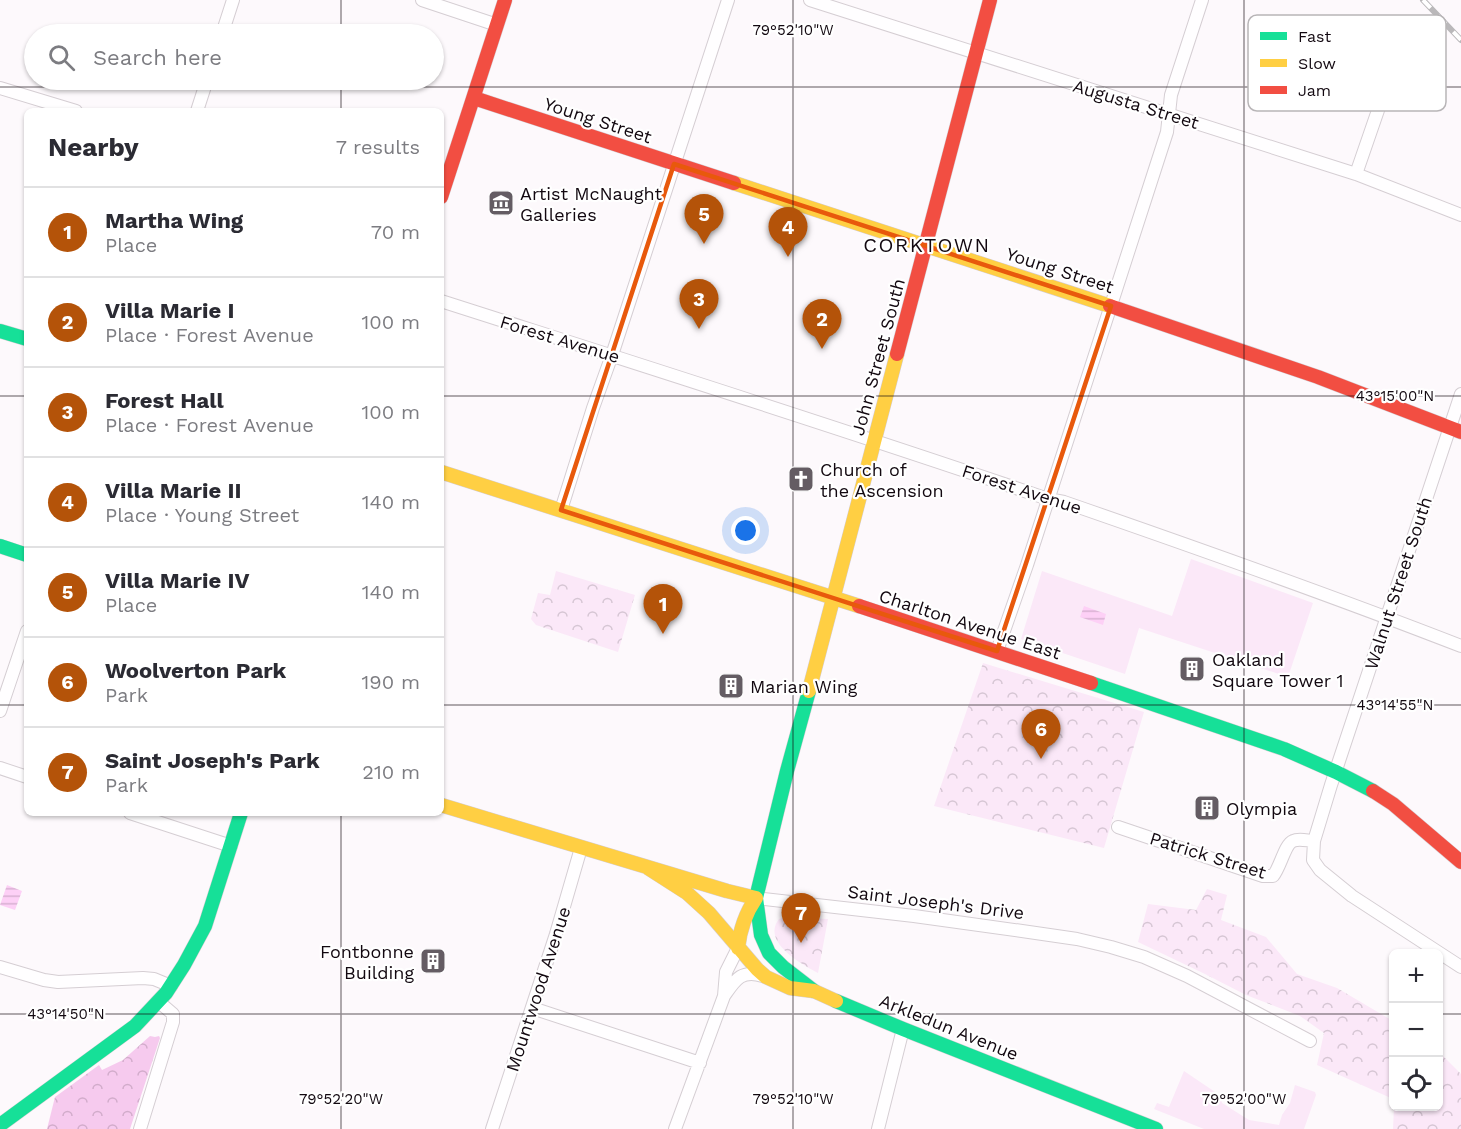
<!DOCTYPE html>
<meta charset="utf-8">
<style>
:root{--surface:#fff;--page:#f7f7f7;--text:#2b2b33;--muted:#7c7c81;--line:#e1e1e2;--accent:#b45309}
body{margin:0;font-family:"Work Sans",sans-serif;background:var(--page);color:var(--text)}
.controls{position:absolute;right:18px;bottom:18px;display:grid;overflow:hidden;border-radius:9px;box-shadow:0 2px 4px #0004}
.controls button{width:54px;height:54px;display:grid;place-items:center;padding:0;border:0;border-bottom:2px solid var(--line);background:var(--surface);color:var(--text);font:30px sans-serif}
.you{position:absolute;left:746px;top:531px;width:21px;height:21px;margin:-15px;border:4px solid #fff;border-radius:50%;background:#1a73e8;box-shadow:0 0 0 9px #1a73e833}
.badge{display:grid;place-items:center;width:39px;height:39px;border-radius:50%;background:var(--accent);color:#fff;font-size:20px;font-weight:700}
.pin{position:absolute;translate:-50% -50px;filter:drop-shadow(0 2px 3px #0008)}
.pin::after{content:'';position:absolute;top:32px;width:21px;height:18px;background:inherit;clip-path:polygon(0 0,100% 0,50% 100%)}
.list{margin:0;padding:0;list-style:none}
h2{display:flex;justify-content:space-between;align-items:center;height:78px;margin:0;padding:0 24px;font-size:26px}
h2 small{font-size:20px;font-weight:400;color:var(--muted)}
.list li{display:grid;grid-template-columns:39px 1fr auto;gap:18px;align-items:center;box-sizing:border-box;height:90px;padding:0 24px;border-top:2px solid var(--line)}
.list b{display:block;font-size:22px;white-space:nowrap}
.list p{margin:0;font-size:20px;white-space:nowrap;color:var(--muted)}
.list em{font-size:20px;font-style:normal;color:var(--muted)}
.icon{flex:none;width:33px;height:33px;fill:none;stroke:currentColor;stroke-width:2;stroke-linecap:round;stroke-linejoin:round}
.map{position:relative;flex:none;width:1461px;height:1129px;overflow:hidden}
.search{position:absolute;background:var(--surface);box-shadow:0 2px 4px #0004;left:24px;top:24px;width:420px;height:66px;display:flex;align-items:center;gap:15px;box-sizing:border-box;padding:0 21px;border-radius:33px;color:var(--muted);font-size:22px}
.panel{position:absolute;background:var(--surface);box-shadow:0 2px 4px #0004;left:24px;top:108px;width:420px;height:708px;border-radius:9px}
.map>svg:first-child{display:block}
.grass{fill:#fbe8f8}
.forest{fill:url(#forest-crowns)}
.park{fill:url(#park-crowns)}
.water{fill:url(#water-rules)}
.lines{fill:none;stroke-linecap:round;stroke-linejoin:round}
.street-casing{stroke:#d5ced3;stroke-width:14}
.fast-casing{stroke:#d5ced3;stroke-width:15}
.slow-casing{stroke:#d5ced3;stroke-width:15}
.jam-casing{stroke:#d5ced3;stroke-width:15}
.street{stroke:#fffeff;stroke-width:12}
.fast{stroke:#16e098;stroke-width:14}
.slow{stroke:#ffcf43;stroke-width:14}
.jam{stroke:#f24e42;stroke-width:14}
.rail-casing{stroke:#bab8ba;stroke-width:6}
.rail{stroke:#fff;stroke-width:4;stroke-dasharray:11;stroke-linecap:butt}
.marked{fill:none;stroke:#e8590c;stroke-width:4.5;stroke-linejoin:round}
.ticks{fill:none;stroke:#120810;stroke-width:1.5;stroke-opacity:0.45}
.labels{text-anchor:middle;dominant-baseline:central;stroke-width:4.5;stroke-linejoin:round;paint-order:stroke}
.street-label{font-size:18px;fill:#120810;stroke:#fff}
.poi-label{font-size:18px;fill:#120810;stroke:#fff;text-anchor:start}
.neighbourhood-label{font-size:20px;letter-spacing:1.5px;fill:#120810;stroke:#fff}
.key{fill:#fff;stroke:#b8b5b7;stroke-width:1.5}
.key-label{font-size:16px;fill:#120810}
.ticks-label{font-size:15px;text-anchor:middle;fill:#120810;stroke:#fff;stroke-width:4.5;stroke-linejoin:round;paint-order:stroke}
</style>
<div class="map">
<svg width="1461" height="1129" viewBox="0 0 1461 1129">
<defs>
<pattern id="forest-crowns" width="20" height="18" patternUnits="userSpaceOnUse" patternTransform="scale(1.5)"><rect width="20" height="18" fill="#f6caee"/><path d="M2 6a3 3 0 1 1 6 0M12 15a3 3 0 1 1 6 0" fill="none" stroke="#d2accb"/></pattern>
<pattern id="park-crowns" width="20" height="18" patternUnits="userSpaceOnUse" patternTransform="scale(1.5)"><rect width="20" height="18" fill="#fbe8f8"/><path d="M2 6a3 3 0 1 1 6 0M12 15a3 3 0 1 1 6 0" fill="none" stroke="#d6c6d4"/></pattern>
<pattern id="water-rules" width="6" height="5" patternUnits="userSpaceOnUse" patternTransform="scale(1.5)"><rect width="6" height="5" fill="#fdd0f6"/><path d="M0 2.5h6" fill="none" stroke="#d8b1d2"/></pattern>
</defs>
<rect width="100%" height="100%" fill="#fdf9fc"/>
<path class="grass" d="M1191 559 1313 603 1288 677 1139 628 1125 674 1021 639 1042 571 1172 616Z
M1184 1071 1221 1096 1222 1103 1249 1120 1279 1125 1282 1115 1290 1103 1295 1085 1315 1092 1316 1095 1304 1129H1204L1154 1109 1157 1103 1169 1107Z"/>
<path class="forest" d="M150 1036 155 1037 159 1036 160 1038 130 1129H47L55 1097 99 1065 102 1070 123 1060Z"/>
<path class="park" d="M556 571 635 595 618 652 536 625 531 619 538 593 550 595Z
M983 663 1144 712 1104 848 934 806Z
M1207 889 1227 895 1221 920 1266 937 1297 974 1337 988 1393 1021V1099L1317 1065 1324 1033 1300 1016 1246 995 1205 974 1138 942 1148 904 1196 910Z
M786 917 828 919 818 973C801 964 761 942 779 919Z
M1439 1052 1461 1074V1129H1393L1394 1107 1438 1106Z"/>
<path class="water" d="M1084 606 1106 614 1103 625 1080 617Z
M7 885 22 891 15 910 0 905Z"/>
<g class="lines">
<g class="street-casing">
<path id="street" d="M422 0 497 25
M810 0 1356 174 1461 215
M222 34 233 0
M0 88 76 111
M197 111 207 80
M1356 174 1405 32
M441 301C644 366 847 430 1048 499L1064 502C1197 548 1330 595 1461 646
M1461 394 1331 785 1314 841 1313 860 1320 870 1352 896 1461 967
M561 510 593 408 612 355 728 0
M997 651 1027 565 1167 132 1171 95 1202 0
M0 711 27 631
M0 768 27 777
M130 813 231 846
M1118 827 1263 876H1273C1280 868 1285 844 1293 841 1299 838 1308 841 1314 841
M756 898 914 916 1022 931 1077 939 1111 947 1144 957 1187 976 1310 1041
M0 967 44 980 58 982 143 978 154 979 171 986
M724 996 726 972 738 948
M532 1008 700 1063
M140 1129 173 1022V1014L159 1002
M492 1129 556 934 581 848
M675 1129 724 996C735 980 741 969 763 976
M878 1129 903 1029"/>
</g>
<g class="fast-casing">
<path id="fast" d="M0 331 27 339
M0 546 27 555
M1091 683 1284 749 1336 772 1373 791
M809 691 787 771 756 898 761 935 769 953 783 967 814 991
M836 1001 903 1029 1156 1129
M0 1125 135 1026 166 993 184 965 205 926 241 813"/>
</g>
<g class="slow-casing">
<path id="slow" d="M734 183 1110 306
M441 472 859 606
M809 691 897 354
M441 805 727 891 756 898
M648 868 687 893 709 913 757 969 766 977 790 988 814 991 836 1001
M738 948C740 929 745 914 756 898"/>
</g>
<g class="jam-casing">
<path id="jam" d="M474 98 734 183
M441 197 505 0
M1110 306 1318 377 1461 432
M897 354 990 0
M859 606 1091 683
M1373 791 1393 804 1461 862"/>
</g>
<use href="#street" class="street"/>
<use href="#fast" class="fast"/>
<use href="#slow" class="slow"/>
<use href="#jam" class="jam"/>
<g class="rail-casing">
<path id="rail" d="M1423 0 1461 40"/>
</g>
<use href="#rail" class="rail"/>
</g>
<path class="marked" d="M674 164 1111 306 997 651 561 510Z"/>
<path class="ticks" d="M341 0V34M793 0V1129M1244 0V1129M341 80V111M0 87H1461M0 396H27M441 396H1461M0 705H27M441 705H1461M341 813V1129M0 1014H1394M1438 1014H1461"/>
<defs>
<g id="museum-square" transform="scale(1.35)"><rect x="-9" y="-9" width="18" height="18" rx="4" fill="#645c63" stroke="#fff"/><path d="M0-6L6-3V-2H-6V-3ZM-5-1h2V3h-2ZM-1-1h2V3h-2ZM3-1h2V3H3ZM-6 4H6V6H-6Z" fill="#fff"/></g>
<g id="church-square" transform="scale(1.35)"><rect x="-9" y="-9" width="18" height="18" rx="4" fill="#645c63" stroke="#fff"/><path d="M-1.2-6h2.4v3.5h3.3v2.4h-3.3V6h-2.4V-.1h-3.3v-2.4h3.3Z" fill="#fff"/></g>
<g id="building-square" transform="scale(1.35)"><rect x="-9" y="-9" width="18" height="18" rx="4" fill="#645c63" stroke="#fff"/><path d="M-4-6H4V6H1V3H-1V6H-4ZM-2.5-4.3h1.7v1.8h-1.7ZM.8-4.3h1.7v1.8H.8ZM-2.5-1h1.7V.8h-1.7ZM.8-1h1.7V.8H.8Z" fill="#fff"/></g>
</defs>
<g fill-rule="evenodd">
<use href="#museum-square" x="501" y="203"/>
<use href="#church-square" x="801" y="479"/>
<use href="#building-square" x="1192" y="669"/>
<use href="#building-square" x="731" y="686"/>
<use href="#building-square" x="1207" y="808"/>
<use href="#building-square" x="433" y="961"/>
</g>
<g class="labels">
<g class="street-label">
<text transform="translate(1136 104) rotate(17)">Augusta Street</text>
<text transform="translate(598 120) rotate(18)">Young Street</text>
<text transform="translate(1060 270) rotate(18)">Young Street</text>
<text transform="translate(560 339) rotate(17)">Forest Avenue</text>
<text transform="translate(878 357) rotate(-75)">John Street South</text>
<text transform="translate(1022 489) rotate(18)">Forest Avenue</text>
<text transform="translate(1398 583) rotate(-72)">Walnut Street South</text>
<text transform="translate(970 624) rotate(18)">Charlton Avenue East</text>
<text transform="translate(1208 855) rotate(17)">Patrick Street</text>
<text transform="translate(936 902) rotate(7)">Saint Joseph's Drive</text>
<text transform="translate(538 989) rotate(-72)">Mountwood Avenue</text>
<text transform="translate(949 1027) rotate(22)">Arkledun Avenue</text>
</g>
<g class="poi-label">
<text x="520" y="193">Artist McNaught<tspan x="520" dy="21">Galleries</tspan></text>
<text x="820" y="469">Church of<tspan x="820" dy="21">the Ascension</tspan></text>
<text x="1212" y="659">Oakland<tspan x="1212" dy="21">Square Tower 1</tspan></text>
<text x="750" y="686">Marian Wing</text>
<text x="1226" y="808">Olympia</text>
<text x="414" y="951" text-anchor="end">Fontbonne<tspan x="414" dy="21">Building</tspan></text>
</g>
<g class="neighbourhood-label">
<text x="927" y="245">CORKTOWN</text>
</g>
</g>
<rect x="1248" y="15" width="198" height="96" rx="9" class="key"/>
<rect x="1260" y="32" width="27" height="8" fill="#16e098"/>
<rect x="1260" y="59" width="27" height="8" fill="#ffcf43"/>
<rect x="1260" y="86" width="27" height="8" fill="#f24e42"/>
<g class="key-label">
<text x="1298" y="42">Fast</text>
<text x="1298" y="69">Slow</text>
<text x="1298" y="96">Jam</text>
</g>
<g class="ticks-label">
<text x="793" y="35">79°52'10"W</text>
<text x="1395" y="401">43°15'00"N</text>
<text x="1395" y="710">43°14'55"N</text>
<text x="66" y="1019">43°14'50"N</text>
<text x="341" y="1104">79°52'20"W</text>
<text x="793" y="1104">79°52'10"W</text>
<text x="1244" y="1104">79°52'00"W</text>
</g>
</svg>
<div class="controls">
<button>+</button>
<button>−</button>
<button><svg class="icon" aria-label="locate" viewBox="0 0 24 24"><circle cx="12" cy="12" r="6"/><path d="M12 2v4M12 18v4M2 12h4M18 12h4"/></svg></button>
</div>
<div class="you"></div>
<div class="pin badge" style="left:663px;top:634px">1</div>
<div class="pin badge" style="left:822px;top:349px">2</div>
<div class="pin badge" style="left:699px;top:329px">3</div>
<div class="pin badge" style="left:788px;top:257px">4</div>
<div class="pin badge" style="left:704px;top:244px">5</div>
<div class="pin badge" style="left:1041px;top:759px">6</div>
<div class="pin badge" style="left:801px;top:943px">7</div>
<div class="search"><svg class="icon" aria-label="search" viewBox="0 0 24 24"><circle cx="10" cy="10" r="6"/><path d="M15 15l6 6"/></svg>Search here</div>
<section class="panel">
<h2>Nearby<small>7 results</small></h2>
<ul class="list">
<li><span class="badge">1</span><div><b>Martha Wing</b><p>Place</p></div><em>70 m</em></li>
<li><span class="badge">2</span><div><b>Villa Marie I</b><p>Place · Forest Avenue</p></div><em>100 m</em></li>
<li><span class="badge">3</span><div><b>Forest Hall</b><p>Place · Forest Avenue</p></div><em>100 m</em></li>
<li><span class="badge">4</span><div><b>Villa Marie II</b><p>Place · Young Street</p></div><em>140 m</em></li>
<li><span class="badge">5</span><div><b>Villa Marie IV</b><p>Place</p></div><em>140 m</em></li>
<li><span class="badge">6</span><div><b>Woolverton Park</b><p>Park</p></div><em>190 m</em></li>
<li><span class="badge">7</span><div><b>Saint Joseph's Park</b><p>Park</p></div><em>210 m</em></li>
</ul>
</section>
</div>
